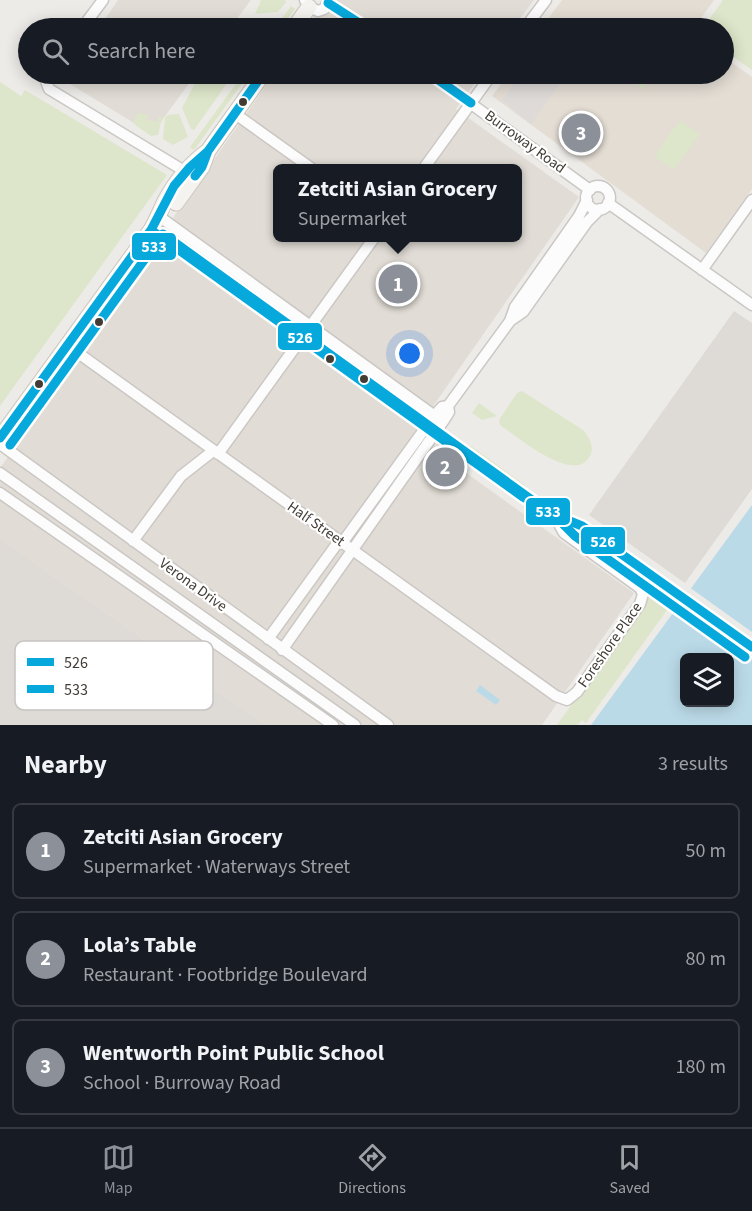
<!DOCTYPE html>
<meta charset="utf-8">
<style>
:root{--surface:#171b24;--page:#242831;--text:#f1f3f6;--muted:#9ea1a6;--line:#363941;--accent:#8c9099}
body{margin:0;font-family:"Source Sans 3",sans-serif;background:var(--page);color:var(--text)}
.controls{position:absolute;right:18px;bottom:18px;display:grid;overflow:hidden;border-radius:9px;box-shadow:0 3px 15px #0003}
.controls button{width:54px;height:54px;display:grid;place-items:center;padding:0;border:0;border-bottom:2px solid var(--line);background:var(--surface);color:var(--text);font:30px sans-serif}
.you{position:absolute;left:410px;top:354px;width:21px;height:21px;margin:-15px;border:4px solid #fff;border-radius:50%;background:#1a73e8;box-shadow:0 0 0 9px #1a73e833}
.badge{display:grid;place-items:center;width:39px;height:39px;border-radius:50%;background:var(--accent);color:#fff;font-size:20px;font-weight:700}
.pin{position:absolute;translate:-50% -50%;border:3px solid #fff;box-shadow:0 2px 6px #0006}
.popup{position:absolute;left:273px;top:164px;width:249px;height:78px;box-sizing:border-box;display:grid;place-content:center;border-radius:9px;background:var(--surface);filter:drop-shadow(0 2px 4px #0005);font-size:20px;white-space:nowrap;color:var(--muted)}
.popup b{font-size:22px;color:var(--text)}
.popup::after{content:'';position:absolute;left:50%;top:100%;margin-left:-12px;border:12px solid transparent;border-top-color:var(--surface)}
.list{margin:0;padding:0;list-style:none}
h2{display:flex;justify-content:space-between;align-items:center;height:78px;margin:0;padding:0 24px;font-size:26px}
h2 small{font-size:20px;font-weight:400;color:var(--muted)}
.list li{display:grid;grid-template-columns:39px 1fr auto;gap:18px;align-items:center;box-sizing:border-box;height:96px;margin:0 12px 12px;padding:0 12px;border:2px solid var(--line);border-radius:9px}
.list b{display:block;font-size:22px;white-space:nowrap}
.list p{margin:0;font-size:20px;white-space:nowrap;color:var(--muted)}
.list em{font-size:20px;font-style:normal;color:var(--muted)}
.icon{flex:none;width:33px;height:33px;fill:none;stroke:currentColor;stroke-width:2;stroke-linecap:round;stroke-linejoin:round}
.map{position:relative;flex:none;width:752px;height:725px;overflow:hidden}
.search{position:absolute;background:var(--surface);box-shadow:0 3px 15px #0003;left:18px;right:18px;top:18px;height:66px;display:flex;align-items:center;gap:15px;box-sizing:border-box;padding:0 21px;border-radius:33px;color:var(--muted);font-size:22px}
.sheet{height:402px;background:var(--surface)}
nav{display:flex;justify-content:space-around;align-items:center;box-sizing:border-box;height:84px;border-top:2px solid var(--line);background:var(--surface);font-size:16px;color:var(--muted)}
nav a{display:grid;justify-items:center;gap:3px}
nav .on{color:var(--accent)}
.map>svg:first-child{display:block}
.residential{fill:#e1dcd5;fill-rule:evenodd}
.industrial{fill:#dedad6}
.education{fill:#e3ddd4}
.green{fill:#dde6ca}
.parking{fill:#dddad8}
.water{fill:#bbdae8;fill-rule:evenodd}
.pier{fill:#edebe8}
.lines{fill:none;stroke-linecap:round;stroke-linejoin:round}
.street-casing{stroke:#cac7c4;stroke-width:13}
.secondary-casing{stroke:#ccc7bf;stroke-width:17}
.street{stroke:#fcfcfc;stroke-width:10}
.secondary{stroke:#f5f3ef;stroke-width:15}
.bus-1-casing{stroke:#fff;stroke-width:14}
.bus-2-casing{stroke:#fff;stroke-width:14}
.bus-1{stroke:#07a9dc;stroke-width:9}
.bus-2{stroke:#07a9dc;stroke-width:9}
.bus-dot{fill:#423c35;stroke:#fff;stroke-width:2}
.labels{text-anchor:middle;dominant-baseline:central;stroke-width:4.5;stroke-linejoin:round;paint-order:stroke}
.street-label{font-size:15px;fill:#423c35;stroke:#fff}
.key{fill:#fff;stroke:#c6c4c2;stroke-width:1.5}
.key-label{font-size:16px;fill:#423c35}
.line-badge{stroke:#fff;stroke-width:2}
.badge-label{font-size:16px;text-anchor:middle;font-weight:bold;fill:#fff}
</style>
<div class="map">
<svg width="752" height="725" viewBox="0 0 752 725">
<rect width="100%" height="100%" fill="#edebe8"/>
<path class="residential" d="M118 0H251L230 28H99Z
M326 0H534L513 28H305Z
M69 74H196L152 134 70 84Z
M274 74H481L456 109 579 197 413 435 634 593 542 725H266L0 539V468L156 251 175 215ZM278 168H518V238H278Z"/>
<path class="industrial" d="M734 311 752 323V489L685 583 589 515Z
M0 539 266 725H0Z"/>
<path class="education" d="M562 0H714L694 28H541Z
M724 57 752 77V189L706 253 492 96 509 74H724Z"/>
<path class="green" d="M261 0H285L286 2 278 12 255 14Z
M723 0H752V70L724 50V28H703Z
M291 6 295 9 281 28H275Z
M251 20 264 22 266 28H242Z
M243 74H249L194 150 190 147Z
M621 74H654L643 89Z
M226 75 230 79 194 130 191 129 182 108 194 85Z
M0 82 21 96 25 90 167 175 0 406Z
M138 113 149 115 147 120 158 122V116L162 118 158 135 151 136 135 125 134 119Z
M179 114 188 137 173 145 163 139 165 117 168 115Z
M680 120 700 134 674 170 654 156Z
M522 391 583 430C589 437 595 446 590 456 575 486 516 436 500 425L499 420 517 393Z
M479 403 497 416 482 420 472 413Z
M452 437 474 448 526 486 523 491Z
M571 529 581 532 657 587 650 596 647 595 648 590 644 581 624 572 569 531Z
M649 597 667 610 586 723 582 720 578 725H557Z"/>
<path class="parking" d="M521 74H545L560 84 531 124 502 100Z"/>
<path class="water" d="M752 505V725H591ZM684 658H730V702H684Z
M480 685 500 700 496 705 476 691Z"/>
<path class="pier" d="M689 587 752 632V655L678 601Z"/>
<g class="lines">
<g class="street-casing">
<path id="street" d="M305 0 309 7 318 11 324 9 329 0
M328 3 339 9 367 28
M82 28 103 0
M525 28 546 0
M51 74 46 81 49 89 186 172
M430 74 590 190
M234 113 311 168
M424 168 492 74
M586 198a12 12 0 1 1 24 0a12 12 0 1 1-24 0Z
M608 203 752 305
M160 217 439 419
M702 270 752 200
M510 321 523 312 587 222 600 209
M67 345 556 696 567 700 577 692 640 604 643 594 640 588 564 533 560 526V517L523 497 151 230
M448 406 510 321 515 307 579 216 587 200
M0 444 388 725
M218 454 374 238
M0 473 355 725
M0 493 333 725
M133 541 181 476 213 451
M268 639 339 541
M282 650 444 420 449 412 448 406 442 407 434 416 342 543"/>
</g>
<g class="secondary-casing">
<path id="secondary" d="M294 28 309 7
M176 203 202 167 208 151 263 74
M0 438 151 230C157 220 160 211 165 201 176 181 191 163 208 151"/>
</g>
<use href="#street" class="street"/>
<use href="#secondary" class="secondary"/>
<g class="bus-1-casing">
<path id="bus-1" d="M328 3 367 28
M430 74 471 103
M195 176 202 167 208 151 263 74
M151 230 523 497 560 517 582 526 752 647
M0 438 151 230 174 186 190 167 208 151"/>
</g>
<g class="bus-2-casing">
<path id="bus-2" d="M10 445 163 234 557 518 575 536 745 657"/>
</g>
<use href="#bus-1" class="bus-1"/>
<use href="#bus-2" class="bus-2"/>
</g>
<g class="bus-dot">
<circle cx="243" cy="102" r="5"/>
<circle cx="99" cy="322" r="5"/>
<circle cx="330" cy="359" r="5"/>
<circle cx="364" cy="379" r="5"/>
<circle cx="39" cy="384" r="5"/>
</g>
<g class="labels">
<g class="street-label">
<text transform="translate(525 142) rotate(36)">Burroway Road</text>
<text transform="translate(316 524) rotate(35)">Half Street</text>
<text transform="translate(193 585) rotate(36)">Verona Drive</text>
<text transform="translate(610 645) rotate(-55)">Foreshore Place</text>
</g>
</g>
<rect x="15" y="641" width="198" height="69" rx="9" class="key"/>
<rect x="27" y="658" width="27" height="8" fill="#07a9dc"/>
<rect x="27" y="685" width="27" height="8" fill="#07a9dc"/>
<g class="key-label">
<text x="64" y="668">526</text>
<text x="64" y="695">533</text>
</g>
<g class="line-badge">
<rect x="131" y="232" width="46" height="29" rx="6" fill="#07a9dc"/>
<rect x="277" y="322" width="46" height="29" rx="6" fill="#07a9dc"/>
<rect x="525" y="497" width="46" height="29" rx="6" fill="#07a9dc"/>
<rect x="580" y="526" width="46" height="29" rx="6" fill="#07a9dc"/>
</g>
<g class="badge-label">
<text x="154" y="252">533</text>
<text x="300" y="343">526</text>
<text x="548" y="517">533</text>
<text x="603" y="547">526</text>
</g>
</svg>
<div class="controls">
<button><svg class="icon" aria-label="layers" viewBox="0 0 24 24"><path d="M12 4l9 5-9 5-9-5zM3 14l9 5 9-5"/></svg></button>
</div>
<div class="you"></div>
<div class="pin badge" style="left:398px;top:284px">1</div>
<div class="popup"><b>Zetciti Asian Grocery</b>Supermarket</div>
<div class="pin badge" style="left:445px;top:467px">2</div>
<div class="pin badge" style="left:581px;top:133px">3</div>
<div class="search"><svg class="icon" aria-label="search" viewBox="0 0 24 24"><circle cx="10" cy="10" r="6"/><path d="M15 15l6 6"/></svg>Search here</div>
</div>
<section class="sheet">
<h2>Nearby<small>3 results</small></h2>
<ul class="list">
<li><span class="badge">1</span><div><b>Zetciti Asian Grocery</b><p>Supermarket · Waterways Street</p></div><em>50 m</em></li>
<li><span class="badge">2</span><div><b>Lola’s Table</b><p>Restaurant · Footbridge Boulevard</p></div><em>80 m</em></li>
<li><span class="badge">3</span><div><b>Wentworth Point Public School</b><p>School · Burroway Road</p></div><em>180 m</em></li>
</ul>
</section>
<nav>
<a class="on"><svg class="icon" aria-label="map" viewBox="0 0 24 24"><path d="M3 6l6-2 6 2 6-2v14l-6 2-6-2-6 2zM9 4v14M15 6v14"/></svg>Map</a>
<a><svg class="icon" aria-label="directions" viewBox="0 0 24 24"><path d="M12 3l9 9-9 9-9-9zM9 14v-3h6M13 9l2 2-2 2"/></svg>Directions</a>
<a><svg class="icon" aria-label="saved" viewBox="0 0 24 24"><path d="M7 4h10v16l-5-4-5 4z"/></svg>Saved</a>
</nav>
